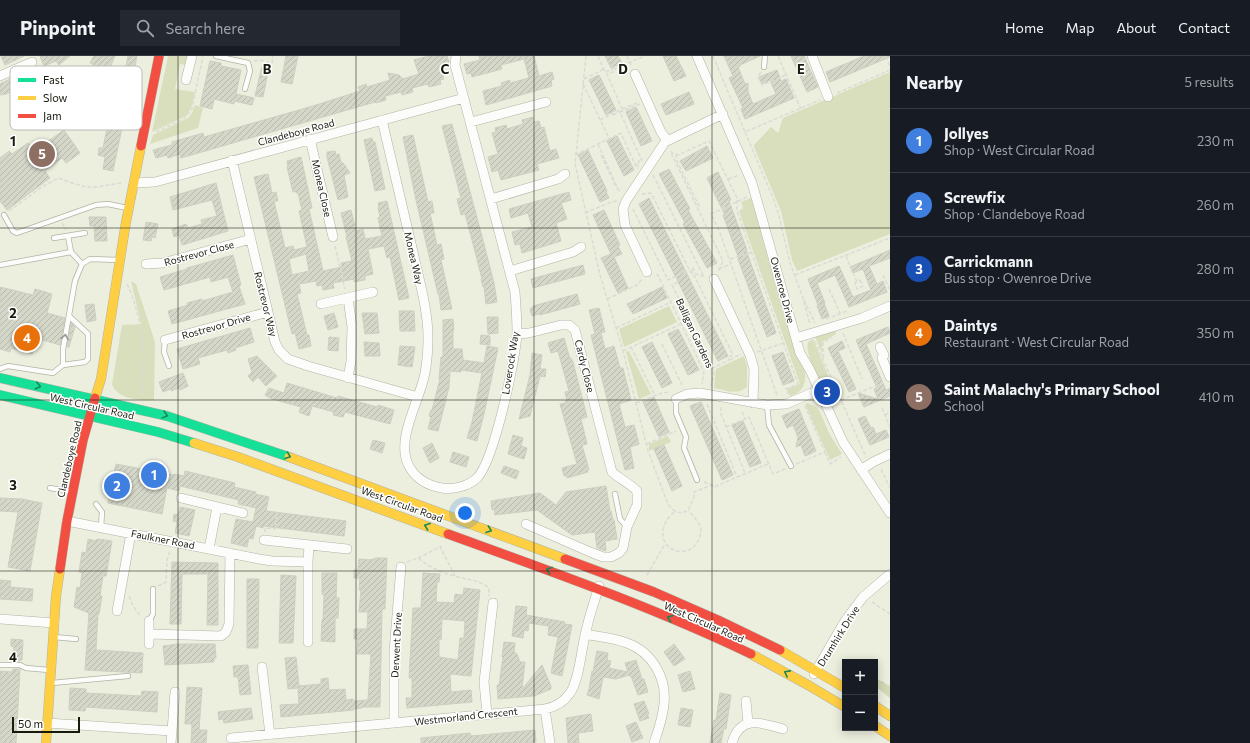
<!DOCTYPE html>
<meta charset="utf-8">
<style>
:root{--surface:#171b24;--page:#242831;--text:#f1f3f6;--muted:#9ea1a6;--line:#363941;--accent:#b1b3ae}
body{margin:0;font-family:Commissioner,sans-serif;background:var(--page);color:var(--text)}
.controls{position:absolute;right:12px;bottom:12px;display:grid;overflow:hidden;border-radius:0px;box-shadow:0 2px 10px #0003}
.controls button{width:36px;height:36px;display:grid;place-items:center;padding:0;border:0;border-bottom:1px solid var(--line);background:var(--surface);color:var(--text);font:20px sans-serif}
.scale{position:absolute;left:12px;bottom:10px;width:68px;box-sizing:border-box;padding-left:4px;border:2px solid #181a0e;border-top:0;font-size:11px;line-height:14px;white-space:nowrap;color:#181a0e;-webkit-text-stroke:3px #fff;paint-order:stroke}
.you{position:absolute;left:465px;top:457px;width:14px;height:14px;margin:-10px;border:3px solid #fff;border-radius:50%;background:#1a73e8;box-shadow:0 0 0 6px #1a73e833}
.badge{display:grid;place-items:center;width:26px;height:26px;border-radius:50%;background:var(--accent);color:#fff;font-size:13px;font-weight:700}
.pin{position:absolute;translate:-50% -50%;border:2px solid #fff;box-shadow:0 1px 4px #0006}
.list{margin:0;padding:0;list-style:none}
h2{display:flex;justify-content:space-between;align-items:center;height:52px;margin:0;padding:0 16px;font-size:17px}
h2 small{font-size:13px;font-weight:400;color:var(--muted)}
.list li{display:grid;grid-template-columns:26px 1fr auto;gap:12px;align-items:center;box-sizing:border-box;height:64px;padding:0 16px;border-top:1px solid var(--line)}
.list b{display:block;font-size:15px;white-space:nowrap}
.list p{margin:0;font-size:13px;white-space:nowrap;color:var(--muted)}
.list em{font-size:13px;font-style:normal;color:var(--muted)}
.icon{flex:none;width:22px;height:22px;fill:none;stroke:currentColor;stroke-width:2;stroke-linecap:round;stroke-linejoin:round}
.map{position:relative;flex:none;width:890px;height:687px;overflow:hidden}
header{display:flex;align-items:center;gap:24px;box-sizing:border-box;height:56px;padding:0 20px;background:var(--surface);border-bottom:1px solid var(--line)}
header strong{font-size:19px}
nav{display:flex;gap:22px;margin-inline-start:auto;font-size:14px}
.search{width:280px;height:36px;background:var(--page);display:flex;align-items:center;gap:10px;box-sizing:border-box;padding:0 14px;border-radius:0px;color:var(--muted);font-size:15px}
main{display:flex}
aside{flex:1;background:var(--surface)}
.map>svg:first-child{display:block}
.green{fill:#d9dfbd}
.forest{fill:url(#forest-firs)}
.building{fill:url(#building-hatch);stroke:#cccfc1;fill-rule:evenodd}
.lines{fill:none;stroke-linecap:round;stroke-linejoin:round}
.lane-casing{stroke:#b1b3a6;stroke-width:6}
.street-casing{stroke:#b1b3a6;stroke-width:10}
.fast-casing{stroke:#b1b3a6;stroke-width:10}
.slow-casing{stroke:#b1b3a6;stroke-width:10}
.jam-casing{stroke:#b1b3a6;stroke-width:10}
.path{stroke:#d9dbd5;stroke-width:1.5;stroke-dasharray:4 2;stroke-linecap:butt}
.lane{stroke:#fcfdfa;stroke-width:4.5}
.street{stroke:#fcfdfa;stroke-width:9}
.fast{stroke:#16e098;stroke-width:9}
.slow{stroke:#ffcf43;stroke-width:9}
.jam{stroke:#f24e42;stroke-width:9}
.oneway{stroke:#959790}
.oneway2{stroke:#17875a}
.grid{fill:none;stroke:#181a0e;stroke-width:1;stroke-opacity:0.55}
.labels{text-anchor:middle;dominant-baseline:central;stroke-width:3;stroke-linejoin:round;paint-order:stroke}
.street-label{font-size:10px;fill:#181a0e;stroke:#fff}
.key{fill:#fff;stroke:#babab7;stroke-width:1}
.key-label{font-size:11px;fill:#181a0e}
.grid-label{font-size:13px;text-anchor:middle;font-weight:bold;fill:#181a0e;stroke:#fff;stroke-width:3;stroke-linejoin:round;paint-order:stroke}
</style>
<header>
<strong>Pinpoint</strong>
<div class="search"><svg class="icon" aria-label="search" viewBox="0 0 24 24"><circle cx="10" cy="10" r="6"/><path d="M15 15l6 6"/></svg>Search here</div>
<nav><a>Home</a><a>Map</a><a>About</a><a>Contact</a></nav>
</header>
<main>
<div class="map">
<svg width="890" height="687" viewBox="0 0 890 687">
<defs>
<pattern id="forest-firs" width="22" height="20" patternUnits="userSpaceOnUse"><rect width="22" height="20" fill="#d3d9b4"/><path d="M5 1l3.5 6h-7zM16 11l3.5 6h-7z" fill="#b4ba9a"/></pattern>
<pattern id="building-hatch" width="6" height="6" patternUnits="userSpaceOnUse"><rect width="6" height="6" fill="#d5d8c9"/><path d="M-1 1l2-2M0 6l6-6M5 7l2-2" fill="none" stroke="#b6b9ab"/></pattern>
</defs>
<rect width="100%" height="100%" fill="#ecefde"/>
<path class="green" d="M168 0H188L186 9 180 8 175 33 195 36 191 52 186 60 152 76Z
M890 16V178L797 215 792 204 781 155 754 91V89L771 71 778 77 783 62Z
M195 49 203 52 198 72 150 88 153 79 188 62 192 57Z
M751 142C765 191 778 240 793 289 797 299 807 313 805 323 804 333 798 338 790 340L787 333 800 328 739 155 743 152 741 146Z
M131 225 136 228 155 286 154 344C140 345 117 343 112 328L122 269 141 268Z
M669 250 677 266 624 291 619 273Z
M836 275V278L834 279 822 286V297L815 281Z
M813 283 836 338 828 340C822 328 804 299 808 286Z
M629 295 651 338 639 343 626 296Z
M744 300 747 310V331C737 340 725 334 714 332L716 313Z
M808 347 816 351 820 356 829 377 842 398 830 404 805 348Z
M668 380 671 386 649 395V388Z"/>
<path class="forest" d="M875 624H879L890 630V642L875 630Z"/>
<path class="building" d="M1 0H24L5 9Z
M40 0H70L59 9 56 5 44 10Z
M94 0H115L108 16 90 7Z
M128 0H137L113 115 103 113 105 101 98 99 99 92H103L107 72 111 73 117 45 112 44 116 24 122 21V20H124Z
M286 0H298L292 28 281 26Z
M429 0H447L449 6 439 9 444 23 440 24 441 28 429 31 428 28 412 32 413 36 402 39 401 36 385 40 386 44 376 47 375 46 181 102 180 98 168 102 167 99 156 102 153 94 172 89V86L203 77 204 81 313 50 360 35 358 31 366 28 367 31 390 24 388 17 399 19 403 23 419 18 414 4Z
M479 0H534L539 20 552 16 554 23 551 24 552 30 486 49 483 35 502 30 501 27 510 24V27L529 22 524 3 501 9 502 13 472 21 471 17 467 18 464 8 480 4Z
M605 0H618L622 7 611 12Z
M663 0H676L686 20 674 25Z
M724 0H760L740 9 741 10 738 11 745 28 748 27V36L753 48 776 38 770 24 762 28 759 21 777 14 781 25 786 23 794 42 745 63 741 53 743 52 729 22 733 20Z
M791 0H804L818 31 807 36Z
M864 0H890V1L830 26 826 16Z
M210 5 221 7V10L241 14 236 38 254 42 252 49 234 45V48L214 43 212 53 200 50Z
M262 10 269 11 263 41 255 40Z
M28 16 40 40 25 29 6 38 0 39V28L14 21 15 23Z
M599 19 616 54 606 59 589 24Z
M689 36 694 48 666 59 661 48Z
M636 51 652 85 641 90 626 56Z
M533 61 534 66 539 65 541 72 544 71 550 95 556 93 559 102 537 108 539 114 501 124 498 114 492 116 488 101 498 98 492 77 496 76 495 72 506 69 507 73 523 68 522 64Z
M452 68 484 188 494 227 497 246 486 248 484 231H483L481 223H482L472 184 465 158 461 159 457 143 461 142 442 70Z
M64 74 80 97 66 107 62 102 45 115 50 122 7 154 0 145V102L9 95 12 98 28 87 34 95Z
M413 79 428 146 432 145 434 157H430L437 189 441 188 444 203 441 204 452 253 441 254 439 238H438L416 144 403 81Z
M617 80 634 114 624 120 607 85Z
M372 82 373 86H375L385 133 375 135 364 84Z
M707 90 713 102 686 115 680 105Z
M588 94 607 135 606 136 609 142 600 146 578 99Z
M335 95 336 99 339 98 341 106 344 108 350 117 344 119 348 141 338 144 327 101V96Z
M301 101 312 152 309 153 323 215 342 211 341 207 352 205 346 181H347L341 157 351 154 356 175 363 173 365 183 382 180 378 162 380 161 378 152 379 151 378 147 387 145 409 242 399 244 390 201 387 202 384 190 368 193 373 218 365 220V224L354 226V223L333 227 334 232 323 234 322 229 317 230 316 225 299 228 301 237 297 238 307 279H309L311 290 299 293 295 277 292 278 254 121 268 118 272 137 276 136 278 145H274L285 192 293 190 294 194 307 191 299 155 302 154 298 137H296V135L293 136 287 111H288L287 105ZM306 198 309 215 292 219 289 203Z
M669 113 690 153 688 154 717 207 707 212 683 168 685 167 659 118Z
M718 116 731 144 729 145 747 194H746L776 277 767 281 738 203H739L723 159H725L707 122Z
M216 127 228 175 182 189 179 179 174 181 172 173 186 168 188 172 202 168 201 164 217 160 212 144 173 154 170 141Z
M569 136 571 144 561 147 567 163 556 167 561 185 522 197 520 188 515 189 512 176 532 171 528 157 511 162 509 153Z
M649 142 728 300 718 305 639 148Z
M604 154 620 189 618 190 622 198 614 201 628 232 618 237 601 202 611 198 593 159Z
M89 161H106L107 185H95L94 170H90Z
M146 166 158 168 155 182 152 181 151 185 143 184Z
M890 194V202L869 210 877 228 883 225 887 236 849 251 835 219 817 227 825 247 818 249 808 223 839 210 853 241 871 234 863 213 853 217 850 211Z
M233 199 241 229 239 230 245 248 172 268 168 255 188 249 187 247 202 243V245L233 236 228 221 211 226 210 221 164 234 160 221 187 213V212Z
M583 209 585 218 533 232 531 223Z
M0 231 33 239 35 233 52 238 47 257 65 262 60 289 39 283 37 290H35L32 298 11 292 10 296 0 293Z
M662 231 667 242 633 258 627 248Z
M577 238 580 248 540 259 539 258 532 260 530 253 533 250Z
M824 247 829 260 822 263 817 250Z
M94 248 96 264 87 266 85 249Z
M599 252 605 276 601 277 605 293 614 290 620 312H623L631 344 619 348 625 371 634 369 639 388 630 391 634 412 625 414 591 279 595 278 589 254Z
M399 255H414L415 275H400Z
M334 257 338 271 328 274 324 260Z
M362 257H377L379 277 365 278Z
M487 261H498V277L488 278Z
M453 263 454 274H453V293H462L463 304 484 307 487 290 498 292 484 358 477 385 467 382 472 366 482 317 461 314V316L450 315 449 331 438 375 428 373 431 361 429 360 431 354H432L440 323H439L441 301H443V264Z
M71 267 75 271 69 291H67Z
M888 271 890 277 866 288 886 334 890 332V340L864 351 858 337 878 343 874 333 877 332 856 284Z
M250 272 254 286 235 292 236 294 228 297 227 294 198 302 200 308 183 313 177 293Z
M678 273 699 314 688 319 668 278Z
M481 279 490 280V289L480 288Z
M329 281 339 282 338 295 328 294Z
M564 282 570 303 571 302 573 306 587 361 581 363 587 388 582 389 589 414H587L588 416 567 422 566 419 564 420 562 412 577 408 560 348 566 347 565 345H567L565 336 569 335 558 295 551 297 548 287Z
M842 285 845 292 838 295 856 333 849 336 828 292Z
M364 286 379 287 380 300H365Z
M652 286 672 327 662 332 642 291Z
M400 290 415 291 412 311 398 309Z
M783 296 794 325 783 329 772 300Z
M532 297 542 299 540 313H546L545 321 540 320 530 360 519 363 530 319Z
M257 300 277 320 266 330 258 321 253 326 248 320 252 316 248 303Z
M183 317 188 330 180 334 179 332 171 335V333L163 336 159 326Z
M287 327 337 342 338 340 377 351 378 349 394 354 390 368 345 356 343 361 333 359 334 356 312 350 309 360 299 356 301 351 272 343 265 339 269 332 284 337Z
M654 341 669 376 659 381 643 346Z
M701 346 733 419 722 424 690 350Z
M799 353 816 395 805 400 801 389 796 391 798 381 793 369 787 372 782 360Z
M865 360 871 372 873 371 876 378 886 374 889 381 870 389 858 363Z
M743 365 761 407 750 411 732 369Z
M513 379 523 382 521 390 527 392 524 403 508 398Z
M373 384 385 387 382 397 370 393Z
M432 387 439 402 430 407 423 392Z
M664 389 682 430 672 435 654 393Z
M453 396 469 401 466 411 450 406Z
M116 408 174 419V418L184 420 185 415 235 427 234 431 256 436 255 438 269 441 266 455 346 465 344 480 263 470V472L256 470 253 483 249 482 247 491 231 487 236 463 253 466 256 452 238 448 239 444 180 430 179 435 167 432 162 458 108 447Z
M504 410 519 415 516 423 501 417Z
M606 430 610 455H611L613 464H614L617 483 605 485 606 495 597 492 595 476 572 479 537 454 495 459 494 453 492 454 491 445 540 437 556 449 566 436Z
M0 442 22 443 42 447 30 515 8 511 18 456 0 455Z
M180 451 195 454 189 480 175 477 177 466 173 465 174 458 178 459Z
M88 483 96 485 97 483 112 485 106 520H103L100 540H102L99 558H98L96 594 143 597 142 617 85 614 89 557 74 551 77 531 80 532 82 517 79 516 82 496 86 497Z
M375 502H387L385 553H382L380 651H362V652L354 653V654L281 661 280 649 299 648 298 632 288 633 285 602 296 601 299 630 321 628V623L328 622 329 634 345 633 346 644 353 643V645L368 644 371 598H357L358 583H354V573H367L368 556H359L361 534H359L360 522H354V514H358L359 503 372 504V503H375Z
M172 506 218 507V569H207L208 518H182L181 568H170Z
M322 517H337L336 542H339L338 562H335V586L321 585 322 564H323L324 539 322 538Z
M423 517 440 518 439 526H437L436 546 454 547 455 538 463 539 464 532 480 534 471 620 450 618 451 636 471 634 472 646 407 652 406 642H412V622H409L413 552H421ZM442 563 465 565 464 582H460L458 604 439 601V583L441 584Z
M281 519 296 520 293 587H279Z
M247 523H259L258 592H247Z
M0 524 11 525 10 531 33 533 32 545 0 543Z
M516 550 527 551 526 559 565 566 564 568 572 569 562 620 551 617 558 581 548 579 549 570 529 567 528 575 524 574 523 582 512 580Z
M11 583 23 584 22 604H20V605H13L14 591 11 590Z
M504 586 515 587 514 596 517 598 520 606H525L522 633 542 609 551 630V633L534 640 498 643 497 629H499L503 601H502Z
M178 588H215L216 602H214V606L165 609 163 590Z
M674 588 685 603 674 610 664 596Z
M597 595 608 597 607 604 611 605 609 612 628 616 625 607 636 604 642 623H644L648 636 638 639 631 620H629V619L616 623 603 621 599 643 587 639 589 633 592 615 593 616Z
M248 609 251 638 240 639 238 621H234L233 610Z
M13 613H20L16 687H0V615L12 616Z
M690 615 695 633 683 636 678 619Z
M187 631 202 632 199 674H207L206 687H191L192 668H185Z
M70 632 86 633V637L141 640 142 635 158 636 157 656 86 651 85 655 69 654Z
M720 637 731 639 726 673 724 672 721 687H710L714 664H716Z
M644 645 649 658H647L649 662 640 665 634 648Z
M251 652 253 663 224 667 223 663 219 664 218 656Z
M681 652 693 654 690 671 678 669Z
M591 658 593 675 578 677 579 687H568L566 662Z
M636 666 643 682 632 686 626 670Z
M535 674 536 686 522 687H421V682L470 677 471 680Z"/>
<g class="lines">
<g class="lane-casing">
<path id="lane" d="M216 0 248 7 250 15 245 33
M764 11 765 0
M4 159 13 175 17 177 96 149 108 148 127 152
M68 180 71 196
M54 182 85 177
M0 209 71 196 82 208
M165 284 164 296 169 310
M63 309 85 306 88 303V278L69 260
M0 313 8 310 53 317 63 309V293L75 225 82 208 90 203 119 204
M676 343V357L686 381 684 392 697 424
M767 349 769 369 791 410
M50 432 72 436
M615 438 620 463 627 471
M96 448 102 456 101 471
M149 565 153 558V533
M54 581 76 583
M0 609H20L26 612 49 614
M52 627 128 620"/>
</g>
<g class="street-casing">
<path id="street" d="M697 0 752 127 800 297 810 314 843 386 890 457
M812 0 828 41
M635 18 661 76 667 84
M0 20 32 6
M186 24 192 0
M382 64C392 108 403 152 413 196 419 224 428 253 428 282 428 293 427 306 425 317 420 344 396 382 408 408 414 422 428 430 442 432 453 434 469 430 477 422 494 405 516 302 517 277 517 263 516 249 515 236L455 9 456 0
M471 66 546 46
M310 83 333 181
M232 104 268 256 275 286 279 294 288 303 308 310 418 341
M134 127 155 126 464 42
M491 143 558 123 565 118
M146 208 163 207 251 183
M510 215 573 196 581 191
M647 216 625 169 623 153 626 145 665 86 723 58
M714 223 750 299 754 313 753 347
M321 248 373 236
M517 278 529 277 561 269H569L575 274 612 416C620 423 629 427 637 435V449L627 471 623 492 619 497 611 501H603L590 496 526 468
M796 282 862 262 890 250
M165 284 268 256
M880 291 884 299 882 302 890 321
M348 322 351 305 352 271 348 242
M676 343 687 338 700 337 767 349 786 348 819 334
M861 414 873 406 890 398
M181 442 243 457
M67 465 259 503 272 505 308 506
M264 484 347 493
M209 493 217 451
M117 555 131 477
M0 563 54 567
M149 578 221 580 226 576 229 568 230 497
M585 578C599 581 614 582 627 587 652 596 667 622 664 648 663 661 658 675 654 687
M308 586V506L309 489
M149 588V565
M262 611 270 679
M814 618 845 565 863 541 890 518
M746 645 748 667
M545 653 550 687
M487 658 484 626 493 547
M47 667 172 675 175 636
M394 667V595L401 511
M231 682 545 653C555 651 564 646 570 637 579 625 581 595 585 580 588 563 594 547 599 530
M171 687 172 675
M732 687C740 658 762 667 783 673"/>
</g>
<g class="fast-casing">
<path id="fast" d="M0 322 167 360 289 401
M0 339 158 376 194 387"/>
</g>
<g class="slow-casing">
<path id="slow" d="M95 342 101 323 126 166 141 90
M194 387 238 401 448 478
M289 401 565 503
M780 594 845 632
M751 598 808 629 845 651
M875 650 890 660
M875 670 890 680
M46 687 56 540 60 513"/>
</g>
<g class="jam-casing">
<path id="jam" d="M141 90 159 0
M448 478C550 515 653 551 751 598
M565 503 654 536 718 564 780 594
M60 513 67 465 83 384 95 342"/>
</g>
<path class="path" d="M586 0 575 108 600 219 623 295 648 395 668 448C675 457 678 458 688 455L694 441V436L712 429 714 431 768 408
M598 0 605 16 645 0
M627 0 631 9
M713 0 745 76 820 44
M778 0 801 53
M886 0 890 11
M254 5 259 4 272 7 273 0
M761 16 758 21 762 29 786 19
M584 23 604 13
M583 28 609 82
M837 37 890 14
M640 48 620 56 642 105
M622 53 637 47
M613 59 620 56
M600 64 622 53 607 18 615 15 616 12
M156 76 185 62 192 53 203 0
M745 76 774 144 779 160 790 207 803 242 810 268
M598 88 618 133 621 136
M671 95 672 97 678 99 709 85 737 142V155L798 328 786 333 788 338
M672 97V99L723 205 718 216
M676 98 677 105 700 152
M575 99 621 77 637 113
M601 99 616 131 618 133
M638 111 637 106 639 105 640 107
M653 119 703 219
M728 123 739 119
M642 138 651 137 691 217H693L733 299 728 301 729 304 713 312
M747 141 711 158 719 174 777 339
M633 153 668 224 689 214
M9 155 42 131 58 122C70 126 83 132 96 131 105 130 113 128 122 127
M585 157 611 146 617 145
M62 167 66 174
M335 190 345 233
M846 200 857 226
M730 203 752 196
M719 213 731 208
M693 217 691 213 693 212 696 218 706 221
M656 219H658L704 316 702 328
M795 219 890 182
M883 219 890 234
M676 221 678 226 672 229 713 312 714 317 711 330
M860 224 863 230 857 233 855 227Z
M127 228C137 247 144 283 144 304 144 317 143 329 144 342
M829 233 840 257
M607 243 637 229 642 223
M804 244 815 267
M826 263 847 255 848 257
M616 272 671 246
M843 277 862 323
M815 285 866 401
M662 288 682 329
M631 291 655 340
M623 295 681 268
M757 296 784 287
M823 302V287L832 281
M730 304 741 298
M841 344 883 327
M636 347 662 337 669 336
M707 348 737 421
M721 351V358L745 417
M882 352 890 371
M742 356 746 363
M885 359 890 356
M726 371 749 361 773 418 785 413
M647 388 676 375
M825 396 830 408 841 401
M796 408 825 396 805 350
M881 413 890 432
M704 426 712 429
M674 456C671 459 666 464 665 468 654 495 690 506 699 483 701 478 702 472 699 468 696 463 692 459 689 455
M265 476V472L275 473 277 456
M441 490 440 491 455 520
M418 502 440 491
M407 506 418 502C429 511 441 516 454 520 468 524 477 523 489 532V540
M647 519 665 488
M158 530 166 526 167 504 170 495
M129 540 133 550 141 561
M872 546 890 558"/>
<use href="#lane" class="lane"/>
<use href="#street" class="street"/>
<use href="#fast" class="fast"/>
<use href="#slow" class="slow"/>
<use href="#jam" class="jam"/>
</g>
<defs><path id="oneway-chevron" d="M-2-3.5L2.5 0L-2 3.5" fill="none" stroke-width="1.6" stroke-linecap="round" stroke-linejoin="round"/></defs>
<use class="oneway" href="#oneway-chevron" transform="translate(65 281) rotate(-80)"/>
<g class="oneway2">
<use href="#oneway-chevron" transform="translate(38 330) rotate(12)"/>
<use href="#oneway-chevron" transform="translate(165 359) rotate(15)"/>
<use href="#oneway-chevron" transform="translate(288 400) rotate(20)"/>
<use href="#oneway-chevron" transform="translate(427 470) rotate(-160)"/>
<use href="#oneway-chevron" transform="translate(489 474) rotate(20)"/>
<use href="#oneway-chevron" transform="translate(549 514) rotate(-160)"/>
<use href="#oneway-chevron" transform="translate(670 562) rotate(-158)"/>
<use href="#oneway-chevron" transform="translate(787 617) rotate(-152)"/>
</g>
<path class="grid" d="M178 0V687M356 0V687M534 0V687M712 0V687M0 172H890M0 344H890M0 515H890"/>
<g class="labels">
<g class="street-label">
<text transform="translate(296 76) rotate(-15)">Clandeboye Road</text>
<text transform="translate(322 132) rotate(77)">Monea Close</text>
<text transform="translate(199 197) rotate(-15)">Rostrevor Close</text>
<text transform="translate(414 202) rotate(77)">Monea Way</text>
<text transform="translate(783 234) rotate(75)">Owenroe Drive</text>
<text transform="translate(266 248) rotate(76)">Rostrevor Way</text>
<text transform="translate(216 270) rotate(-16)">Rostrevor Drive</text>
<text transform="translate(695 277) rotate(65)">Balligan Gardens</text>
<text transform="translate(510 307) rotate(-81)">Loverock Way</text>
<text transform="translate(585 310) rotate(76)">Cardy Close</text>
<text transform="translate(92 350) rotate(13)">West Circular Road</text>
<text transform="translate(69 403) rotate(-77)">Clandeboye Road</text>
<text transform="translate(402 448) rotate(20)">West Circular Road</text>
<text transform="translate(163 483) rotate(11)">Faulkner Road</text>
<text transform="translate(704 566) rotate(24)">West Circular Road</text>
<text transform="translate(838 580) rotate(-58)">Drumhirk Drive</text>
<text transform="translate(396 589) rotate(-87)">Derwent Drive</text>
<text transform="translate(466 660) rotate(-6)">Westmorland Crescent</text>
</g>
</g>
<rect x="10" y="10" width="132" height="64" rx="6" class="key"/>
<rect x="18" y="22" width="18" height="4" fill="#16e098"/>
<rect x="18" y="40" width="18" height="4" fill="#ffcf43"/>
<rect x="18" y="58" width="18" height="4" fill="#f24e42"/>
<g class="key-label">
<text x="43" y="28">Fast</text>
<text x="43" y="46">Slow</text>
<text x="43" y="64">Jam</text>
</g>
<g class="grid-label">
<text x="267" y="18">B</text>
<text x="445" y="18">C</text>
<text x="623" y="18">D</text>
<text x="801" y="18">E</text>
<text x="13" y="90">1</text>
<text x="13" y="262">2</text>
<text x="13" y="434">3</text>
<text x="13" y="606">4</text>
</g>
</svg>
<div class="controls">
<button>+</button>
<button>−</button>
</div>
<div class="scale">50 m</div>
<div class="you"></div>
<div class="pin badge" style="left:154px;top:419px;background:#3f7fe0">1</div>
<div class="pin badge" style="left:117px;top:430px;background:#3f7fe0">2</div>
<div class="pin badge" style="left:827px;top:336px;background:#1a4fb4">3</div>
<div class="pin badge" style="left:27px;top:282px;background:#e8710a">4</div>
<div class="pin badge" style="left:42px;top:98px;background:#8d6e63">5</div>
</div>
<aside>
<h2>Nearby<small>5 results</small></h2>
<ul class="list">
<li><span class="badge" style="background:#3f7fe0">1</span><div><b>Jollyes</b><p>Shop · West Circular Road</p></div><em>230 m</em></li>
<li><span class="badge" style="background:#3f7fe0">2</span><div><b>Screwfix</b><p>Shop · Clandeboye Road</p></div><em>260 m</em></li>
<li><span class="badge" style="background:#1a4fb4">3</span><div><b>Carrickmann</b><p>Bus stop · Owenroe Drive</p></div><em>280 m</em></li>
<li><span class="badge" style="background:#e8710a">4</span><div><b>Daintys</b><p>Restaurant · West Circular Road</p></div><em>350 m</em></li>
<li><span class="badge" style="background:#8d6e63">5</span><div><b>Saint Malachy's Primary School</b><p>School</p></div><em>410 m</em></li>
</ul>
</aside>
</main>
